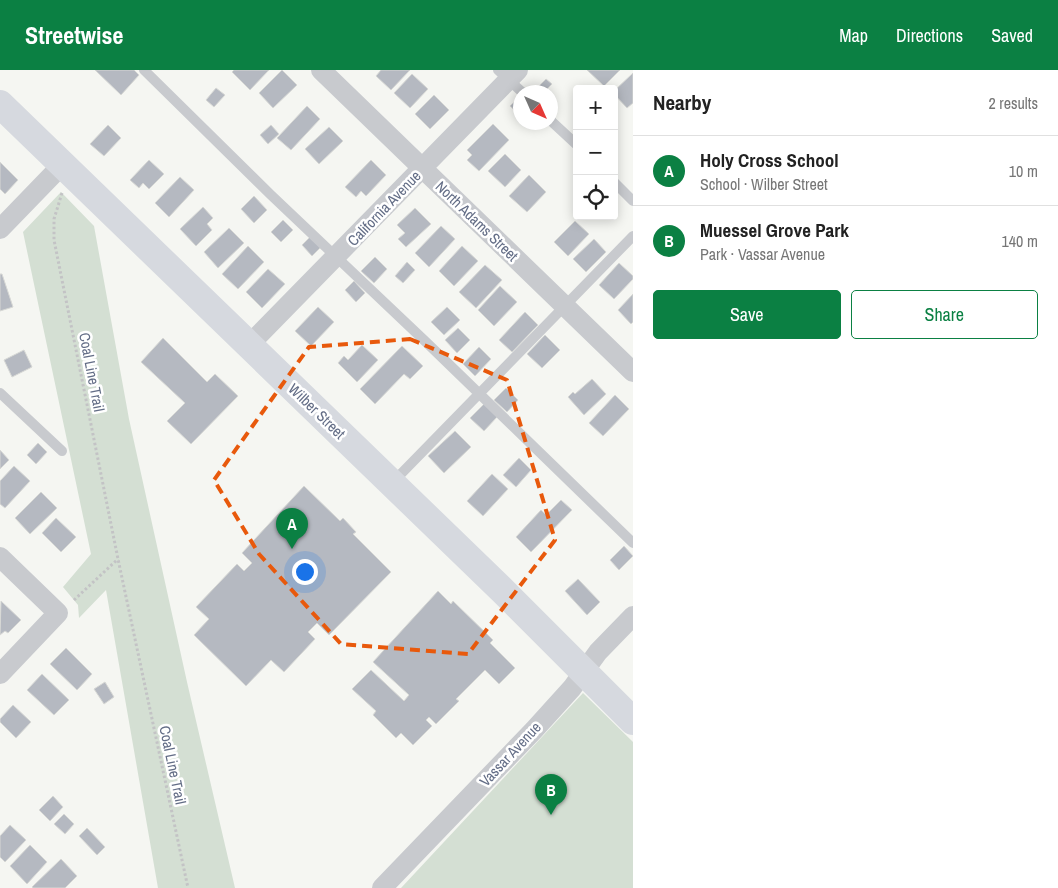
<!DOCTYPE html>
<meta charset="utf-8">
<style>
:root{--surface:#fff;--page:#f2f2f2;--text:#222;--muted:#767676;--line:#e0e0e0;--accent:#0b8043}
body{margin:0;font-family:"Archivo Narrow",sans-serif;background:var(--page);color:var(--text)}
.controls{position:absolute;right:15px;top:15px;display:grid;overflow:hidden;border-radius:5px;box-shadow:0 2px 12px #0003}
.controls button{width:45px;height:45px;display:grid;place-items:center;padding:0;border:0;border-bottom:1px solid var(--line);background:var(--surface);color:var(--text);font:25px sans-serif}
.compass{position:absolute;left:513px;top:15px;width:45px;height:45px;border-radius:50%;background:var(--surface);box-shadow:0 2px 12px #0003;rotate:135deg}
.you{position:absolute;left:304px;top:501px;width:18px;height:18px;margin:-12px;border:4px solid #fff;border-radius:50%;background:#1a73e8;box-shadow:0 0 0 8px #1a73e833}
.badge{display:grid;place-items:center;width:32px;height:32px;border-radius:50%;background:var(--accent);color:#fff;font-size:16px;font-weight:700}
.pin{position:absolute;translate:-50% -41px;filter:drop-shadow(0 1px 2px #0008)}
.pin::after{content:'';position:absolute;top:26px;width:18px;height:15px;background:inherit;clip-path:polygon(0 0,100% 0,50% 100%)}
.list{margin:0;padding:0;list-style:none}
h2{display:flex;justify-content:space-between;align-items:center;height:65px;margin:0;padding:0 20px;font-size:21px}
h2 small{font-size:16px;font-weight:400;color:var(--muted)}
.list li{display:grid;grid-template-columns:32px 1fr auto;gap:15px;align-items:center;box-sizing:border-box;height:70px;padding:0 20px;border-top:1px solid var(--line)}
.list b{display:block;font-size:19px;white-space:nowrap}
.list p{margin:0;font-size:16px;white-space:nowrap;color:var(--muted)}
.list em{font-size:16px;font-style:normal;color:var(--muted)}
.actions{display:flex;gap:10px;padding:15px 20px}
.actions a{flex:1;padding:11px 0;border:1px solid var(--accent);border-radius:5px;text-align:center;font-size:18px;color:var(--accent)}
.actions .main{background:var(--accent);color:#fff}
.icon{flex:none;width:28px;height:28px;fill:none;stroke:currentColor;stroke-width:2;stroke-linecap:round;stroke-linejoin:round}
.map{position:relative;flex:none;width:633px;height:818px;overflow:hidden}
header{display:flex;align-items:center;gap:30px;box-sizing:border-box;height:70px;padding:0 25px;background:var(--accent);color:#fff}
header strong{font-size:24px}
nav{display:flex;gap:28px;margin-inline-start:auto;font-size:18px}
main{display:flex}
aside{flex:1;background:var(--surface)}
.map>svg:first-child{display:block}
.green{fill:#d4dfd3}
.building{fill:#b5b9c1;stroke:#d7d8d5}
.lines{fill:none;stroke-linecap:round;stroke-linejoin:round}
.path{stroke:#c3c3c5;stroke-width:3;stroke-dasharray:2.5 2.5;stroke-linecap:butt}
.lane{stroke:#c8cace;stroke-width:10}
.street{stroke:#c8cace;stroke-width:20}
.secondary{stroke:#d6d9df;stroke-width:28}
.marked{fill:none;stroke:#e8590c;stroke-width:4;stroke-dasharray:10 6;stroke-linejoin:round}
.labels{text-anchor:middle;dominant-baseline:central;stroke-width:5;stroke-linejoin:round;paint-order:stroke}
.street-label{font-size:15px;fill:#636d86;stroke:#fff}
</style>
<header>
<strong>Streetwise</strong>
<nav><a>Map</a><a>Directions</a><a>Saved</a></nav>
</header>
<main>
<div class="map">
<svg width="633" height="818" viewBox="0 0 633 818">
<rect width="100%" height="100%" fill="#f5f6f2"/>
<path class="green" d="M61 122 94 156 129 349 187 612 235 818H158L106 520 79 548 78 535 63 517 91 484 23 162Z
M583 623 633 672V818H401Z"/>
<path class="building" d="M95 0H134L139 5 121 25Z
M234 0H269L250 20 232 2Z
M282 0 297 15 273 38 259 23Z
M381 0H410L391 20 376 6Z
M587 0H620L604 16Z
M633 3V33L627 38 614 24V21Z
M412 4 428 19 410 38 394 23Z
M546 9 552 14 544 22H538L535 20Z
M216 18 225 25 214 37 206 30Z
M434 25 449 40 430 59 415 44Z
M520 26V45L510 36Z
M307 36 320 49 291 80 277 68Z
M493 54 509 70 479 101 467 90 472 85 467 80Z
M108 55 121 68 104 86 90 74Z
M271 55 279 64 268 74 260 65Z
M329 57 343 71 319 94 305 79Z
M505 84 521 100 505 117 488 101Z
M149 90 164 104 149 119 143 113 139 118 130 110Z
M371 90 386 105 366 126 361 121 356 127 345 117Z
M0 92 18 110 5 124 0 119Z
M529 105 546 122 527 142 509 126Z
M180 107 194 120 169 147 155 133Z
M254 126 267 140 254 153 241 139Z
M203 137 213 148 207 154 212 160 196 176 180 159Z
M415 138 431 154 406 177 398 169 405 163 397 155Z
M283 150 293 160 281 172 271 162Z
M575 151 589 164 568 186 554 172Z
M441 156 455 169 429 197 415 183Z
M229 158 244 173 218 198 204 182Z
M310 167 321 177 312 186 302 175Z
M594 169 606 182 586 202 573 189Z
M248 176 264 192 238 219 222 204Z
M462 176 478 191 454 216 439 201Z
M375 187 387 199 374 213 361 201Z
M407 192 415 200 403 213 395 206Z
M619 193 633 206V209L614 229 599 215Z
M485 195 502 210 476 238 459 222Z
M268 199 285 214 262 238 246 222Z
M0 204H2L13 237 0 241Z
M354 211 365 223 356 232 345 220Z
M500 216 517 232 494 256 478 240Z
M633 224V252L631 254 618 240Z
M318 237 334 252 311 276 295 261Z
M447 237 460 250 444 265 431 252Z
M525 242 538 255 512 282 499 270Z
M458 258 470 270 457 283 445 270Z
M545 265 560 280 542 298 527 284Z
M163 268 207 312 215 304 238 326 191 374 167 351 185 333 141 292Z
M362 275 378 290 357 312 338 293 344 286 348 290Z
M402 276 423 296 410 309 404 304 375 334 360 319Z
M479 277 491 289 475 306 463 294Z
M24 280 32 297 12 307 4 290Z
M592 309 606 324 584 345 568 327 573 322 575 324Z
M506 318 518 330 507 342 494 330Z
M615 325 629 339 603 366 589 353Z
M484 334 497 347 484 361 470 348Z
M455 361 471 377 444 403 428 386Z
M38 373 47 382 36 394 27 385Z
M0 380 9 390 0 399Z
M519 388 531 400 516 417 503 405Z
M14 396 30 411 5 438 0 434V411Z
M492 404 508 419 483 446 467 431Z
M304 416 340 451 343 448 356 462 353 464 391 502 329 565 317 553 308 562 315 569 284 602 271 590 246 616 194 565 209 549 196 537 237 494 244 501 252 493 242 483Z
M41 422 57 438 30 464 15 448Z
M561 430 572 440 531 482 516 467 541 440 546 445Z
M56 448 76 467 61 482 42 463Z
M624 476 633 486 619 500 610 490Z
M578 509 600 532 587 545 565 521Z
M438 521 451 534 453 531 493 570 490 573 515 598 499 614 485 600 456 629 459 631 436 654 429 647 426 650 432 656 413 675 401 663 396 668 373 645 376 641 352 619 371 600 404 631 409 625 373 592Z
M1 531 21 550 8 563 5 561 0 565Z
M66 578 92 604 77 620 50 594Z
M42 604 69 630 54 645 27 620Z
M105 612 114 627 104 634 94 619Z
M13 635 31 652 16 668 0 652V649Z
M53 726 63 737 50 751 39 740Z
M64 744 74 754 65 764 54 754Z
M10 755 26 770 5 792 0 787V766Z
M87 758 105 777 97 785 79 766Z
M30 775 47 792 27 814 10 796Z
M61 789 77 806 65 818H33L32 817Z"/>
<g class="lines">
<path class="path" d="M62 123 54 149V170L118 489 188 818
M74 530 118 489"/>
<path class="lane" d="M144 0 271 125 427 273 633 473
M498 0 522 22
M550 50 577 75
M614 112 633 131
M0 323 62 381
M393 412 633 166"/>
<path class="street" d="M321 0 633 302
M0 159 62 95
M249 275 518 0
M0 487 58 543 0 604
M382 818 534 660 572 618 598 582 633 546"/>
<path class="secondary" d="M0 34 503 521 633 651"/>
</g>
<path class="marked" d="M410 269 507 310 555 470 468 584 341 574 259 484 214 410 309 277Z"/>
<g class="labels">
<g class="street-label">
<text transform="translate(384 138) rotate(-46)">California Avenue</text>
<text transform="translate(477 151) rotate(44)">North Adams Street</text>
<text transform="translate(92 302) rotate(79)">Coal Line Trail</text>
<text transform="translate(317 341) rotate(44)">Wilber Street</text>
<text transform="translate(510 684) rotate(-47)">Vassar Avenue</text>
<text transform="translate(173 695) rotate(78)">Coal Line Trail</text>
</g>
</g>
</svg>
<div class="controls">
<button>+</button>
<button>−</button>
<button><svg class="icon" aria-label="locate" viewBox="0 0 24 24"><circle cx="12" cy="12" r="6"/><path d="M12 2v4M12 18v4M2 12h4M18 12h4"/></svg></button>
</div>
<svg class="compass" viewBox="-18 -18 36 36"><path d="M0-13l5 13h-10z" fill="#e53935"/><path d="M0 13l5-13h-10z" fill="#767676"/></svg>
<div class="you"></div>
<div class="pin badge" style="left:292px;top:479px">A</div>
<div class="pin badge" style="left:551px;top:745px">B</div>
</div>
<aside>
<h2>Nearby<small>2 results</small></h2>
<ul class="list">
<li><span class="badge">A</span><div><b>Holy Cross School</b><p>School · Wilber Street</p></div><em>10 m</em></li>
<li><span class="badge">B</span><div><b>Muessel Grove Park</b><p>Park · Vassar Avenue</p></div><em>140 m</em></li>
</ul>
<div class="actions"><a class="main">Save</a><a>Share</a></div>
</aside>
</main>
